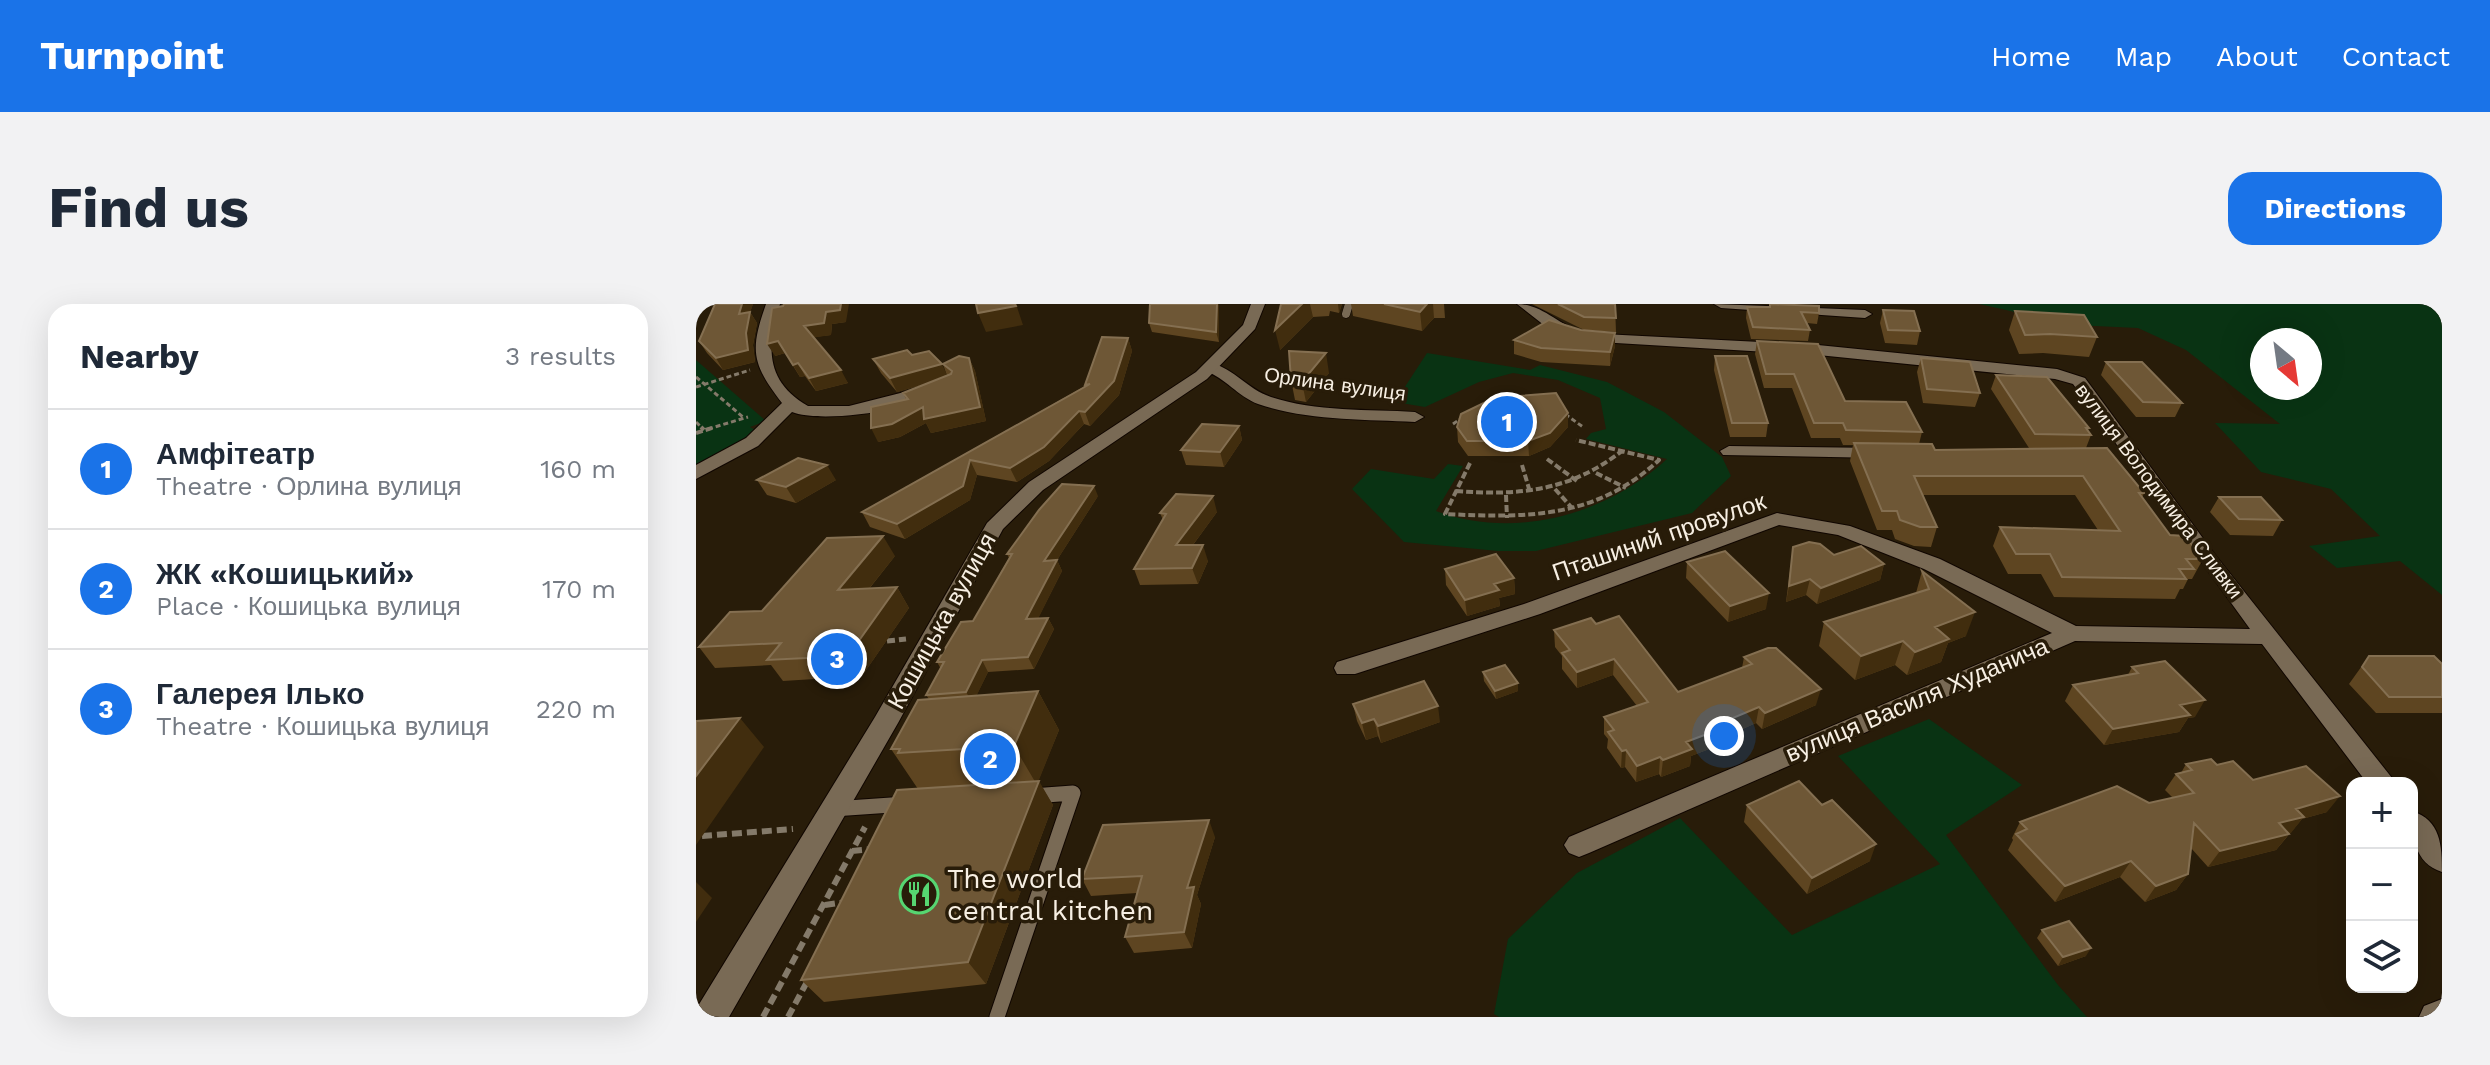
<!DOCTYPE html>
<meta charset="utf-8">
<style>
:root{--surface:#fff;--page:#f2f2f3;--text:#1f2937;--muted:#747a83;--line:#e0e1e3;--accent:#1a73e8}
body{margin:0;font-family:"Work Sans",sans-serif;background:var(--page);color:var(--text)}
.controls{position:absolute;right:24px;bottom:24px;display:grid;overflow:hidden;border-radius:16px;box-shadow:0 8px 32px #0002}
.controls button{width:72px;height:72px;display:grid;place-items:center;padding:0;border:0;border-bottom:2px solid var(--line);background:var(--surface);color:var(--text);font:40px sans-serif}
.compass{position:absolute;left:1554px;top:24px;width:72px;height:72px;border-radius:50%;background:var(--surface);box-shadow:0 8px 32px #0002;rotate:151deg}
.you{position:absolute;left:1028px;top:432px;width:28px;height:28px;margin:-20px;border:6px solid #fff;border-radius:50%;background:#1a73e8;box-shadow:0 0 0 12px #1a73e833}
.badge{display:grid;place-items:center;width:52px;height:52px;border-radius:50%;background:var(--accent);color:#fff;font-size:26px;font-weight:700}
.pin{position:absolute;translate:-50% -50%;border:4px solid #fff;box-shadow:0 2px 8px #0006}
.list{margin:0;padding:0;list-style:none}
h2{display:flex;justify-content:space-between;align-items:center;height:104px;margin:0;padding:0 32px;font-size:34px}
h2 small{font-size:26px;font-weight:400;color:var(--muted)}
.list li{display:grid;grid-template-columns:52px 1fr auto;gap:24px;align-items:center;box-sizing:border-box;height:120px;padding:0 32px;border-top:2px solid var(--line)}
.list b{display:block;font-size:30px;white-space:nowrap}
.list p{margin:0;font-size:26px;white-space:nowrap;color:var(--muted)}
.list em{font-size:26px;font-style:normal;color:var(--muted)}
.icon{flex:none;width:44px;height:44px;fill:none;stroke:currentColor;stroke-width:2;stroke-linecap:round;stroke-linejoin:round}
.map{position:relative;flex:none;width:1746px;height:713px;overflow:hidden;border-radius:24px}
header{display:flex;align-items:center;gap:48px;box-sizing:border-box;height:112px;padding:0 40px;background:var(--accent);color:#fff}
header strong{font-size:38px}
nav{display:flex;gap:44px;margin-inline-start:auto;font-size:28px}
.intro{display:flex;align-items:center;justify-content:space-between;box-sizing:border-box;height:192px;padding:0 48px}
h1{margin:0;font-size:56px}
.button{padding:20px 36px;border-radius:24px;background:var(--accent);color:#fff;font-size:28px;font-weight:700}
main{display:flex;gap:48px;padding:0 48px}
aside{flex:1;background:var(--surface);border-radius:24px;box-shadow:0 8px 32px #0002}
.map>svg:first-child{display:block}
.green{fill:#093313;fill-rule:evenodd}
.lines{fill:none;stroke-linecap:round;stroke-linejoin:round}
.lane-far1-casing{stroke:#100600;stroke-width:9}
.lane-casing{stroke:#100600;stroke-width:17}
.street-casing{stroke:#100600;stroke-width:2}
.secondary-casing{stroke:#100600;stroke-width:2}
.path-far3{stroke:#847a6a;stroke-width:3;stroke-dasharray:5 3;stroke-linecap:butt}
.path-far2{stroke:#847a6a;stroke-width:4;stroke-dasharray:7 3;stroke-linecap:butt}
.path-far1{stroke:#847a6a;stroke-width:5;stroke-dasharray:8 4;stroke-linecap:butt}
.path{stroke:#847a6a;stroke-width:6;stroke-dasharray:10 5;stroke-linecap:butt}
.lane-far1{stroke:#796a55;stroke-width:8}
.lane{stroke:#796a55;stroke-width:15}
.street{fill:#796a55;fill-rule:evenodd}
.secondary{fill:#796a55;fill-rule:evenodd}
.wall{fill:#5e4521}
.shaded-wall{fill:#412d0e}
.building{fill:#6e5736;stroke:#846f51;stroke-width:2}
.labels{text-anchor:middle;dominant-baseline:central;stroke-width:7;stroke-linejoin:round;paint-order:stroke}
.far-street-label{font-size:20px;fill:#f7efe3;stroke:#281c09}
.street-label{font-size:24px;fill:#f7efe3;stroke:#281c09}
.near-poi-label{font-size:28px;fill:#f7efe3;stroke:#281c09;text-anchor:start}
</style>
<header>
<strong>Turnpoint</strong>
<nav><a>Home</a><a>Map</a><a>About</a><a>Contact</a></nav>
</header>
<div class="intro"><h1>Find us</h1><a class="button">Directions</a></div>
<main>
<aside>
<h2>Nearby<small>3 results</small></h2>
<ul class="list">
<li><span class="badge">1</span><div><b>Амфітеатр</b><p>Theatre · Орлина вулиця</p></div><em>160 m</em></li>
<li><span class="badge">2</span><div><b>ЖК «Кошицький»</b><p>Place · Кошицька вулиця</p></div><em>170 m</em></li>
<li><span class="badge">3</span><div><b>Галерея Ілько</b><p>Theatre · Кошицька вулиця</p></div><em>220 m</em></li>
</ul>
</aside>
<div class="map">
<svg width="1746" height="713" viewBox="0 0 1746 713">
<rect width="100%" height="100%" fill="#281c09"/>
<path class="green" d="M1283 0H1732L1746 14V291L1704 257 1641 264 1613 242 1684 232 1635 185 1565 168 1519 119 1584 120 1490 46 1442 24 1378 21ZM1566 36H1614V84H1566Z
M731 49 834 66 844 61 911 78 968 108 1026 153 1035 172 996 209 840 247H802L708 238 656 185 675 165 738 175 752 160 767 162 740 207C819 236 910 211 971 155L890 135 895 129 910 125 904 94 862 76 817 69 783 78 729 103 699 98Z
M0 56 70 117 54 123 63 128 0 165Z
M1233 415 1326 481 1250 531 1362 681 1391 713H803L798 710 812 635 881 569 984 514 1096 631 1244 560 1142 452Z"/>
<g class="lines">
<g class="lane-far1-casing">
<path id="lane-far1" d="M650 10 653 0"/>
</g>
<g class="lane-casing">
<path id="lane" d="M137 505 210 500
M301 713 377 489 336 492"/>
</g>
<g class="street-casing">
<path id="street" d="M70 0H84C71 41 68 77 112 102H153L240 80 248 85C226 106 125 120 96 108L62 142 0 175V161L50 134 86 99C55 59 54 46 70 0Z
M821 0C846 0 863 21 887 29L1122 41 1361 65 1389 74 1520 252 1700 479H1671L1566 340 1379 337 893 549 883 553 873 549 868 541 873 533 1356 329 1228 265 1142 231 1083 221 844 310 659 370H641L638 364 641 358 828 300 1081 209 1154 222 1244 255 1380 322 1554 325 1377 80 1359 75 1122 51 886 37 858 29Z
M1018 0 1169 6 1176 10 1169 14 1025 4Z
M515 59C539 65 551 85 575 93 620 108 672 105 719 108L728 113 719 118C667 115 612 117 562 100 541 92 530 74 509 67V61Z
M1033 142 1186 144 1195 149 1186 154 1027 151 1024 147Z
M1716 507C1745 516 1746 542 1746 568 1718 559 1716 532 1716 507Z"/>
</g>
<g class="secondary-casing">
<path id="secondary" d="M555 0H569L559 25 511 75 347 186 307 225 202 419 33 713H0L2 702 179 413 291 219 333 178 500 68 547 21Z
M1746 695V713H1723L1728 702Z"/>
</g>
<path class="path-far3" d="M0 73 47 113
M0 83 54 66
M869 110 887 123
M0 118 7 125
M757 120 767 113
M12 125 52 113"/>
<path class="path-far2" d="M5 123 8 126
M0 129 19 123
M851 155 881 177
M774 159 749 210C831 214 899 215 963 156L880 136
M826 161 834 188
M900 169 930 184
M859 185 876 204
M760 187C824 192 874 187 926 147
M810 191 811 214"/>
<path class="path-far1" d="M191 337 210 335"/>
<path class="path" d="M6 532 97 525
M156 547 177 545
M129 601 150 598
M67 713 169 523
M92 713 112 676"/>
<use href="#lane-far1" class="lane-far1"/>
<use href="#lane" class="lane"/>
<use href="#street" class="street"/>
<use href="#secondary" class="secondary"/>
</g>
<path class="wall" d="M57 0 54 8 61 19 57 41 59 58 27 66 11 49 3 37Z
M523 0V38L456 28 453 19Z
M585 0H646L643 9 634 7 633 12 617 13 584 46Z
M655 0H748L749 14H738L726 27 657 12Z
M836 0H919L920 28 888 26Z
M87 2 150 18 136 20 135 31 118 33 152 79 120 87 109 72 104 73 89 49 79 52Z
M1051 3 1123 9 1121 20 1111 19 1114 26 1112 37 1055 35 1050 14Z
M1187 6 1224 27 1221 41 1189 39 1184 19Z
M1319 7 1401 33 1393 53 1347 49 1323 50 1313 26Z
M432 34 436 47 423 91 394 122 388 120 353 157 321 178 281 171 274 196 209 235 174 223 166 208 389 82V81Z
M818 36 919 42 914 62 845 58 818 50Z
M1061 37 1149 97 1226 128 1223 140 1239 146 1333 144 1295 85 1300 71 1393 124 1392 127 1395 131 1390 144 1448 189 1446 194 1474 231 1507 255 1496 275H1492L1487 285H1484L1479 295 1358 293 1345 270H1312L1297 242 1304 223 1402 226 1379 191H1226L1241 223 1235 243 1218 242 1199 235 1196 226H1181L1154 157 1157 141H1147L1144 134H1115L1096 84H1068L1059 50Z
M216 51 251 72 247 60 273 54 279 67 290 117 235 129 230 119 204 133 182 138 210 95 207 89 232 79 201 88 185 69 177 55Z
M1019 52 1072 119 1070 133H1034L1018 66Z
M1225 54 1284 89 1279 103 1227 99 1221 68Z
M1410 58 1486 99 1479 113H1440L1405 71Z
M633 69 610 98 599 96 595 76Z
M543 122 546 136 528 163 490 161 485 146Z
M761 123H872L854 143 833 152H772L762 138Z
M61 176H140L100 199 71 191Z
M402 192 361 256 366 267 342 314H352L358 325 338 365 292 368 280 392 342 387 363 426 342 477 357 501 290 680 128 698 105 676 222 485 195 445 233 395 230 391 245 365 241 358 277 317 313 254 311 250Z
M1523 193 1586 216 1577 232 1534 231 1514 208Z
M521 208 497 241 512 257 502 280 444 281 438 265 467 216 464 209Z
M1097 243 1188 260 1184 276 1121 300 1110 291 1090 298Z
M199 252 173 285 201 283 213 304 166 372 87 377 75 361 19 364 3 343 66 307Z
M991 258 1070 305 1032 318 990 274Z
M749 265 818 274 819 290 803 294 804 302 771 312 750 281Z
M1226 267 1270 332 1252 339 1245 358 1211 371 1199 361 1159 376 1123 342 1128 318 1220 289Z
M900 320 982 388 1046 364 1048 353 1120 401 1066 425 1060 419 1022 436 1021 442 995 452 994 462 965 473 963 470 940 478 929 463 925 464 911 444 912 435 908 430V413L941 402 917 371 881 384 866 365V352L859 343 858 326Z
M1673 352 1746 360V409H1680L1653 380Z
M1436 363 1499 413 1492 414 1483 428 1408 441 1369 397 1377 381 1432 371Z
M787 368 822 387 800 395 788 377Z
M657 400 744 418 685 439 682 432 670 436 661 417Z
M1490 460 1521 461 1631 508 1606 515 1580 546 1512 563 1495 544 1492 570 1480 586 1449 598 1424 573 1359 598 1312 546 1317 536 1316 534 1324 518 1453 499 1477 494 1469 486 1480 470 1485 469Z
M1051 501 1174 557 1111 590 1048 518Z
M519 533 501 591 505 600 496 644 438 649 429 633 441 589 395 592 386 575Z
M1346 626 1390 652 1362 662 1341 634Z"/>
<path class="shaded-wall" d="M46 0H57L50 21 43 10Z
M145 0H153L150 18 136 20 135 31 115 34 108 22Z
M320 0 327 21 290 28 282 9Z
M521 0H523V38L520 28Z
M606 0H614L617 13 584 46 579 26Z
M642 0H646L643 9Z
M731 0H737L738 14 726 27 724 8Z
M54 8 61 19 57 41 59 58 27 66 20 54 50 29Z
M919 29V42L914 62V48Z
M432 34 436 47 423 91 394 122 389 108Z
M82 37 89 49 79 52 71 40Z
M630 49 633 69 610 98 606 78Z
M273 54 279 67 290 117 235 129 230 119 204 133 182 138 175 124 227 103Z
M102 59 109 72 104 73 97 61Z
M246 60 252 73 201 88 194 74Z
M145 66 152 79 120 87 113 74Z
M383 107 388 120 353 157 321 178 314 164Z
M872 109V123L854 143 833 152 832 137Z
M543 122 546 136 528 163 524 148Z
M274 156 281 171 274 196 209 235 201 220Z
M131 161 140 176 100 199 90 183Z
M398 182 402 192 361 256 366 267 336 327 330 315 348 257Z
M517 192 521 208 485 257 480 241Z
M187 232 199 252 155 307 142 286Z
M507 241 512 257 502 280 496 264Z
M1188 260 1184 276 1121 300 1125 284Z
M818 274 819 290 803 294 804 302 771 312 769 296 798 280Z
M1114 275 1110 291 1090 298 1093 282Z
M201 283 213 304 166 372 152 352Z
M1073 289 1070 305 1032 318 1034 302Z
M1279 308 1270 332 1252 339 1245 358 1211 371 1219 348 1239 323Z
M352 314 358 325 338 365 332 353Z
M1207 337 1199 361 1159 376 1165 352Z
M918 355 917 371 881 384V368Z
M286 356 292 368 277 399 270 388Z
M822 379V387L800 395 799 387Z
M1125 385 1120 401 1066 425 1069 409Z
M342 387 363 426 341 481 318 442Z
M1509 396 1499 413 1492 414 1483 428 1408 441 1417 425 1484 401Z
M742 402 744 418 685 439 682 422Z
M1063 403 1060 419 1022 436 1021 442 995 452 994 462 965 473 967 456 990 438 1020 421Z
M44 414 68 443 0 541V472Z
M678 415 682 432 670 436 666 419Z
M930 446 929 463 925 464 926 447Z
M964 453 963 470 940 478 941 462Z
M343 477 357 501 290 680 272 658Z
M1644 492 1631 508 1606 515 1595 529 1570 535 1583 519 1600 505Z
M513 516 519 533 501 591 505 600 496 644 488 628 491 584Z
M1593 530 1580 546 1512 563 1524 547Z
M1180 540 1174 557 1111 590 1116 574Z
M1435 557 1424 573 1359 598 1369 582Z
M1492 570 1480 586 1449 598 1460 582Z
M0 578 16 594 0 618Z
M1395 644 1390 652 1362 662 1367 653Z"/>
<path class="building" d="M19 0H46L43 10 54 8 50 29 52 46 20 54 3 37Z
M88 0H145L144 6 130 8 128 19 108 22 145 66 113 74 102 59 97 61 82 37 71 40 76 4 87 2Z
M280 0H319L320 2 282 9Z
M454 0H521L520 28 453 19Z
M585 0H606L579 26Z
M688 0H731L724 8Z
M862 0H919L920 14 888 13Z
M1074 0 1123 2V9L1105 8 1114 26 1057 23 1051 3H1074Z
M1187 6 1218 7 1224 27 1192 26Z
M1319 7 1388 11 1401 33 1354 30 1329 31Z
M853 16 885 26 919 29 914 48 845 44 818 36Z
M406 33 432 34 418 77 389 108 383 107 348 143 314 164 274 156 267 182 201 220 166 208 394 80 389 81Z
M1061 37 1122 40 1149 97 1210 98 1226 128 1150 126 1147 119H1118L1098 70H1070Z
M211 46 216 51 233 47 246 60 194 74 177 55Z
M593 47 630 49 606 78 595 76Z
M263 52 273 54 284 103 228 115 227 103 196 120 175 124V103L212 95 207 89 255 70 256 67 247 60Z
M1019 52H1051L1072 119H1036Z
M1225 54 1274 58 1284 89 1231 85Z
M1410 58H1446L1486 99 1447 98Z
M1300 71 1351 73 1393 124H1390L1395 131 1339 130Z
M860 89 872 109 854 129 832 137H771L761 123 765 110 798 94Z
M506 120 543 122 524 148 485 146Z
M1158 139 1236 140 1239 146 1411 144 1448 189H1443L1474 231 1489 232 1507 255H1490L1498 265H1483L1490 275 1366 273 1354 250H1320L1304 223 1424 227 1387 172H1218L1241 223H1224L1204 216 1201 207H1186Z
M102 154 131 161 90 183 61 176Z
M366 180 398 182 348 257 361 256 330 315 352 314 332 353 286 356 270 388 230 391 248 358H241L265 318 277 317 316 250H311L343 206Z
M480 190 517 192 480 241H507L496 264 438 265 470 210 464 209Z
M1523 193H1565L1586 216 1543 215Z
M187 232 142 286 201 283 152 352 71 356 85 339 3 343 34 308 66 307 131 234Z
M1113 238 1124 240 1138 251 1165 242 1188 260 1125 284 1114 275 1093 282 1097 243Z
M1029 247 1073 289 1034 302 991 258Z
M800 250 818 274 798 280 803 286 769 296 749 265Z
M1226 267 1279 308 1239 323 1253 335 1219 348 1207 337 1165 352 1128 318 1233 285Z
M923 312 982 388 1056 360 1048 353 1072 344H1080L1125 385 1069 409 1063 403 1020 421 1024 425 990 438 996 445 967 456 964 453 941 462 930 446 926 447 912 428 918 426 908 413 952 398 918 355 881 368 866 349 874 346 858 326 895 314 900 320Z
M1673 352H1738L1746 360V393H1693L1666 363Z
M1469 357 1509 396 1484 401 1494 411 1417 425 1377 381 1442 369 1436 363Z
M809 361 822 379 799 387 787 368Z
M728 377 742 402 682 422 678 415 666 419 657 400Z
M342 387 318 442 202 449 204 445H195L222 396Z
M44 414 0 472V417Z
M1515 455 1521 461 1537 457 1557 476 1610 462 1644 492 1600 505 1608 513 1583 519 1593 530 1524 547 1498 519 1492 570 1460 582 1435 557 1369 582 1320 530 1331 525 1324 518 1421 482 1453 499 1498 489 1480 470 1496 466 1490 460Z
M343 477 272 658 105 676 201 486Z
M1103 477 1126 501 1136 496 1180 540 1116 574 1051 501Z
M513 516 491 584 498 583 488 628 429 633 446 572 386 575 407 521Z
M1373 617 1395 644 1367 653 1346 626Z"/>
<defs>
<g id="restaurant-ring" transform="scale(2)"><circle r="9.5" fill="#281c09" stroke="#56d671" stroke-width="1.5"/><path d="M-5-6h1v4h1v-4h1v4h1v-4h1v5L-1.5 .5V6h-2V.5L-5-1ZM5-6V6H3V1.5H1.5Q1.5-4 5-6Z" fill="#56d671"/></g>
</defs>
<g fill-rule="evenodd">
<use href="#restaurant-ring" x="223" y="590"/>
</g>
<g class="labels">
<g class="far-street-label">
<text transform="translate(639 80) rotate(8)">Орлина вулиця</text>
<text transform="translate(1463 187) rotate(53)">вулиця Володимира Сливки</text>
</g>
<g class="street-label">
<text transform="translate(963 233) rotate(-19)">Пташиний провулок</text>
<text transform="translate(246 317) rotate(-61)">Кошицька вулиця</text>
<text transform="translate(1221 396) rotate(-23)">вулиця Василя Худанича</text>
</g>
<g class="near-poi-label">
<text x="251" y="574">The world<tspan x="251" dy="32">central kitchen</tspan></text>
</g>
</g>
</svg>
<div class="controls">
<button>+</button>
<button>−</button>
<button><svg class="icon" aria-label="layers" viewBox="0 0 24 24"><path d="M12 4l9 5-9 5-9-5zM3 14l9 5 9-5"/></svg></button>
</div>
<svg class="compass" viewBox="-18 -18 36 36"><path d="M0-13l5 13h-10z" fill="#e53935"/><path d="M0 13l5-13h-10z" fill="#747a83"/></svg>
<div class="you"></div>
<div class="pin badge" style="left:811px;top:118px">1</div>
<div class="pin badge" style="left:294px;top:455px">2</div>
<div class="pin badge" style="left:141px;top:355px">3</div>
</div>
</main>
